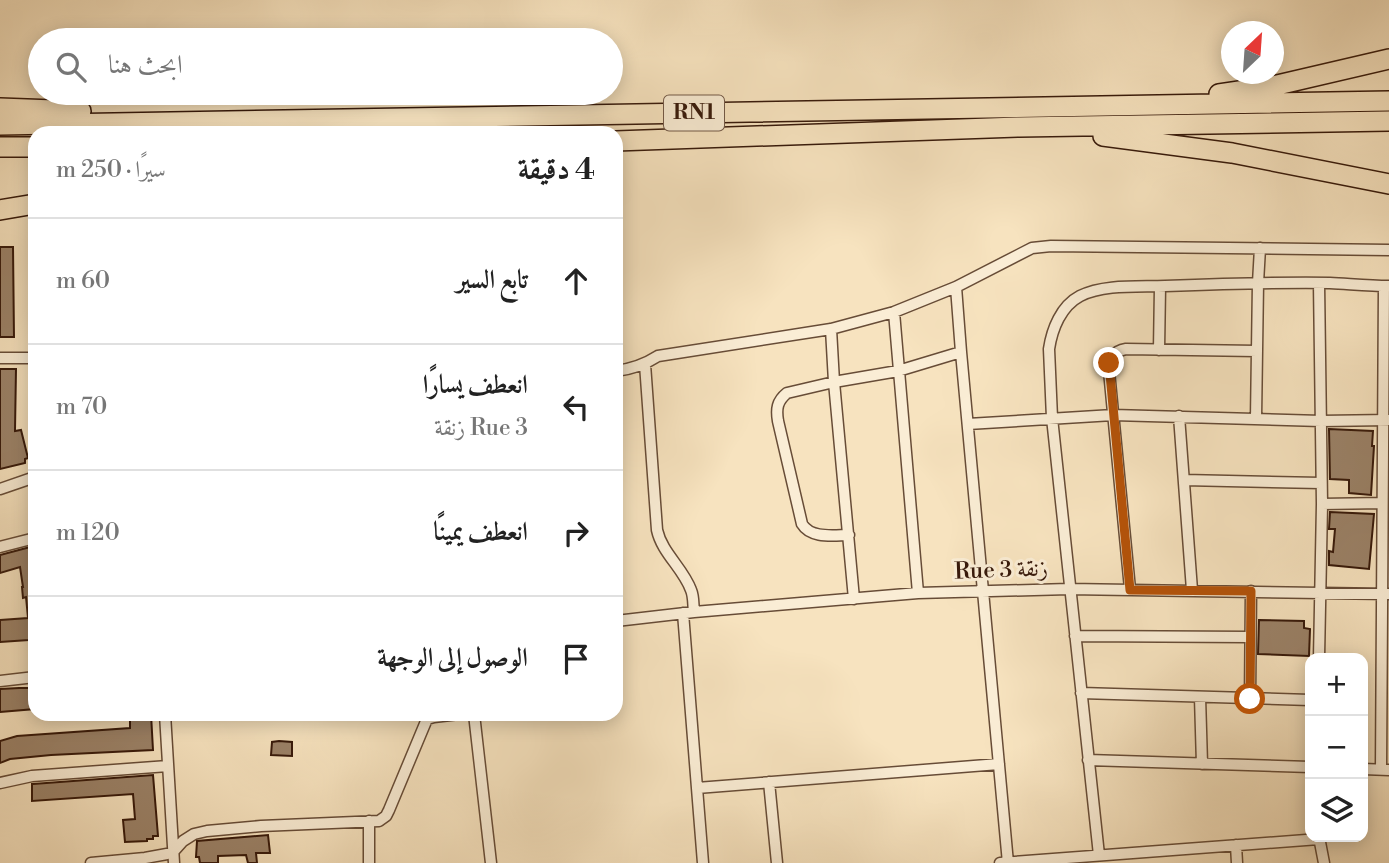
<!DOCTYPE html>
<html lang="ar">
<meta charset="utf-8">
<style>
:root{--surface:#fff;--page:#f2f2f2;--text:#222;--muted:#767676;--line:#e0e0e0}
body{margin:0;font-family:"Libre Bodoni",Amiri,serif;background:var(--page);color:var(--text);direction:rtl}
.controls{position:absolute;right:21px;bottom:21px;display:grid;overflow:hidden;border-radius:14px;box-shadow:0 4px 18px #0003}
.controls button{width:63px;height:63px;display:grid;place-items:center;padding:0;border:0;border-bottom:2px solid var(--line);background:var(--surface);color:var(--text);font:35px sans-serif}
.compass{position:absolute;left:1221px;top:21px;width:63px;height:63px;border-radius:50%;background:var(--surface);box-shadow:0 4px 18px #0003;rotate:25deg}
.stop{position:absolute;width:21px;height:21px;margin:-16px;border:5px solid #b45309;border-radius:50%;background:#fff}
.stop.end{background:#b45309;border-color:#fff;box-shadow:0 2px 7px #0008}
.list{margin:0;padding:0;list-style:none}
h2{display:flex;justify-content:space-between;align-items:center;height:91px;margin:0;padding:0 28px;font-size:30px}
h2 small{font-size:23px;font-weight:400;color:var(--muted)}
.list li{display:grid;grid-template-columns:46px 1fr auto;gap:21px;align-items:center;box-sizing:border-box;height:126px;padding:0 28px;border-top:2px solid var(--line)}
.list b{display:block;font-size:26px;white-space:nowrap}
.list p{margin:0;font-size:23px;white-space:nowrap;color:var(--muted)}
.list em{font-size:23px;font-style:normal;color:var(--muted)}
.icon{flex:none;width:38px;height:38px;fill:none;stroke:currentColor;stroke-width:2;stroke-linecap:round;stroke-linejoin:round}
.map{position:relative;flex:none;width:1389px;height:863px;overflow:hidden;direction:ltr}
.search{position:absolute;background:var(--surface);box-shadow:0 4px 18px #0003;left:28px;top:28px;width:595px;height:77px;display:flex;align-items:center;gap:18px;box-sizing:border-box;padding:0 24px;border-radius:38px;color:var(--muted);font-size:26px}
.panel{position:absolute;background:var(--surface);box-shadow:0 4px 18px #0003;left:28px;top:126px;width:595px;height:595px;border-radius:21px;direction:rtl}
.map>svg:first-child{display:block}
.building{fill:#9b8268;stroke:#37190a;stroke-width:2}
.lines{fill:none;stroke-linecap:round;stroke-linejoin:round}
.minor-casing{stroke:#674c37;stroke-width:13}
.trunk-casing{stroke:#37190a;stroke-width:22}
.minor{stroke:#faedd5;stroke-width:10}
.trunk{stroke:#f7e3bf;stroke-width:19}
.route{stroke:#b45309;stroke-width:9}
.labels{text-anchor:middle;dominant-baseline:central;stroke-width:6;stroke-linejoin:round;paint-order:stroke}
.shield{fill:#faedd5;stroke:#725947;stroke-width:2}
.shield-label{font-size:21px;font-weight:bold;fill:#37190a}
.street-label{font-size:23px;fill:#37190a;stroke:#faedd5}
</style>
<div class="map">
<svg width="1389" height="863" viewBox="0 0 1389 863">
<rect width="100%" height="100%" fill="#f7e3bf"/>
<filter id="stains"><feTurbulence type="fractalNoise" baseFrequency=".00286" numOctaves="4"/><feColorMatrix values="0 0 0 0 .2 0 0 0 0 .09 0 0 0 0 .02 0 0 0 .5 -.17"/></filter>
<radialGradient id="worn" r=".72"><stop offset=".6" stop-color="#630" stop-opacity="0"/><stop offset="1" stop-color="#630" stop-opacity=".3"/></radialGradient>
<path class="building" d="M0 247H13L14 337H0Z
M0 369H16L15 431 21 430 28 458 25 459V463L0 469Z
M1329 429 1373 431 1372 446H1374L1371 495 1349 493V480L1330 479Z
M1330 512 1374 514 1369 569 1329 565V551L1333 552 1335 529H1329Z
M34 546 35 548V638L29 640 0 642V620L28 618 26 597 23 598 22 587H23L20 567 0 573V555Z
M1259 620 1304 621V628L1310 629 1309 656 1258 654Z
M19 688H35V709L0 712V689Z
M130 714H151L153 750 51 755 10 759 0 763V741L17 736 130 728Z
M279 741 292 742V756L271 755 272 742Z
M153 775 158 836H153V839H147V841L125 842 123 820 135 819 133 794 32 801V784H33Z
M268 835 270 853H256L257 863H248L246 855 218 856V863H200L199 857H196L197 841Z"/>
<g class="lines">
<g class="minor-casing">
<path id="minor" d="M1319 283 1322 504 1319 658
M956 287 961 352 1008 863
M894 312 918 593
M831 329 834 382 854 599
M1159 350 1160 287
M0 358H35
M645 364 657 530C662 553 683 568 691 590 694 597 693 605 694 612
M616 371C632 369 644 365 658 356L831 329 894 312 956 287 1032 248 1051 246 1389 250
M1179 416 1192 590
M1256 418 1258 283 1260 248
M968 424 1113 415 1321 421 1389 420
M1184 480 1321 483
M0 489 35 477
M1322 504 1382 503
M849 535C834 535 811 539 802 524L778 421C776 409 777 401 787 393L834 382 898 371 961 352
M0 547 35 538
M1130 589 1109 371C1108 359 1114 351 1126 349L1257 351
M683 613 703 863
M616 621 694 612 918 593 1069 589 1389 594
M1075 636 1249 637
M0 681 35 677
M1081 693 1310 700
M1200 697 1202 764
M1250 699 1251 591
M165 714 174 863
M474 714 491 863
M1088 760 1310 767
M1363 769 1389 770
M1381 770 1384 286
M769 782 777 863
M0 783 32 776 168 766
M697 788 999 764
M369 821V863
M1319 837 1324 863
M1236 845 1237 863
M1099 855 1052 418 1049 349C1052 329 1061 306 1080 296 1104 284 1138 287 1165 286 1220 284 1275 282 1330 283 1350 284 1369 286 1389 286
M91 863 145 858 167 854 174 851 183 841 194 834 207 831 261 826 379 821 386 816 389 810 427 719 434 717 459 714
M1000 863 1319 839"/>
</g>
<g class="trunk-casing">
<path id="trunk" d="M1219 94 1273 86 1389 59
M0 108 81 111
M0 125 1389 101
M1103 136 1232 153 1389 184
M616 141 1019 127 1389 121
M0 147H35
M0 210 35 204"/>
</g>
<use href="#minor" class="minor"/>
<use href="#trunk" class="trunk"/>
</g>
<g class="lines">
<path class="route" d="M1109 363 1130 590 1251 591 1250 699"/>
</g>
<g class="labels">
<rect class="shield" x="664" y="95.5" width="60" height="35" rx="5"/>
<g class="shield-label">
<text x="694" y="113">RN1</text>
</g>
<g class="street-label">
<text transform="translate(1001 570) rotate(-2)">Rue 3 زنقة</text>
</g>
</g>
<rect width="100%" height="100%" filter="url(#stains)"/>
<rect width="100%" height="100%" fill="url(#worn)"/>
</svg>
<div class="controls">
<button>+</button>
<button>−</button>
<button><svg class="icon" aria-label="layers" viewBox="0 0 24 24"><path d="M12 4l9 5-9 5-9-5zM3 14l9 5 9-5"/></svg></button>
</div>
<svg class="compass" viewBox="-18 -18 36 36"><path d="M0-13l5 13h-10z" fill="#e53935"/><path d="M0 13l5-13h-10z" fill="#767676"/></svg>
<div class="stop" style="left:1250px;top:699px"></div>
<div class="stop end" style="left:1109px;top:363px"></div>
<div class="search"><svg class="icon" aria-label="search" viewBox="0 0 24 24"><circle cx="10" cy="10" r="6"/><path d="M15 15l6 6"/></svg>ابحث هنا</div>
<section class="panel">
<h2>4 دقيقة<small>سيرًا · 250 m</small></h2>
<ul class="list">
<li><svg class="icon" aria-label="ahead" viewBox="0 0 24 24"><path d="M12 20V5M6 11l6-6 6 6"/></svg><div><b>تابع السير</b></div><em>60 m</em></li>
<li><svg class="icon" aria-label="left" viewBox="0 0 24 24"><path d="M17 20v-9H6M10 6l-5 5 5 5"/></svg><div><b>انعطف يسارًا</b><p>Rue 3 زنقة</p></div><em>70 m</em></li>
<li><svg class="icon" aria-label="right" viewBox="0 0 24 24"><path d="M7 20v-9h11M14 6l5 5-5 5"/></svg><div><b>انعطف يمينًا</b></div><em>120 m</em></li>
<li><svg class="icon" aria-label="arrive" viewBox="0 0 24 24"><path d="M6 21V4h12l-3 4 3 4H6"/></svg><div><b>الوصول إلى الوجهة</b></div></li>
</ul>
</section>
</div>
